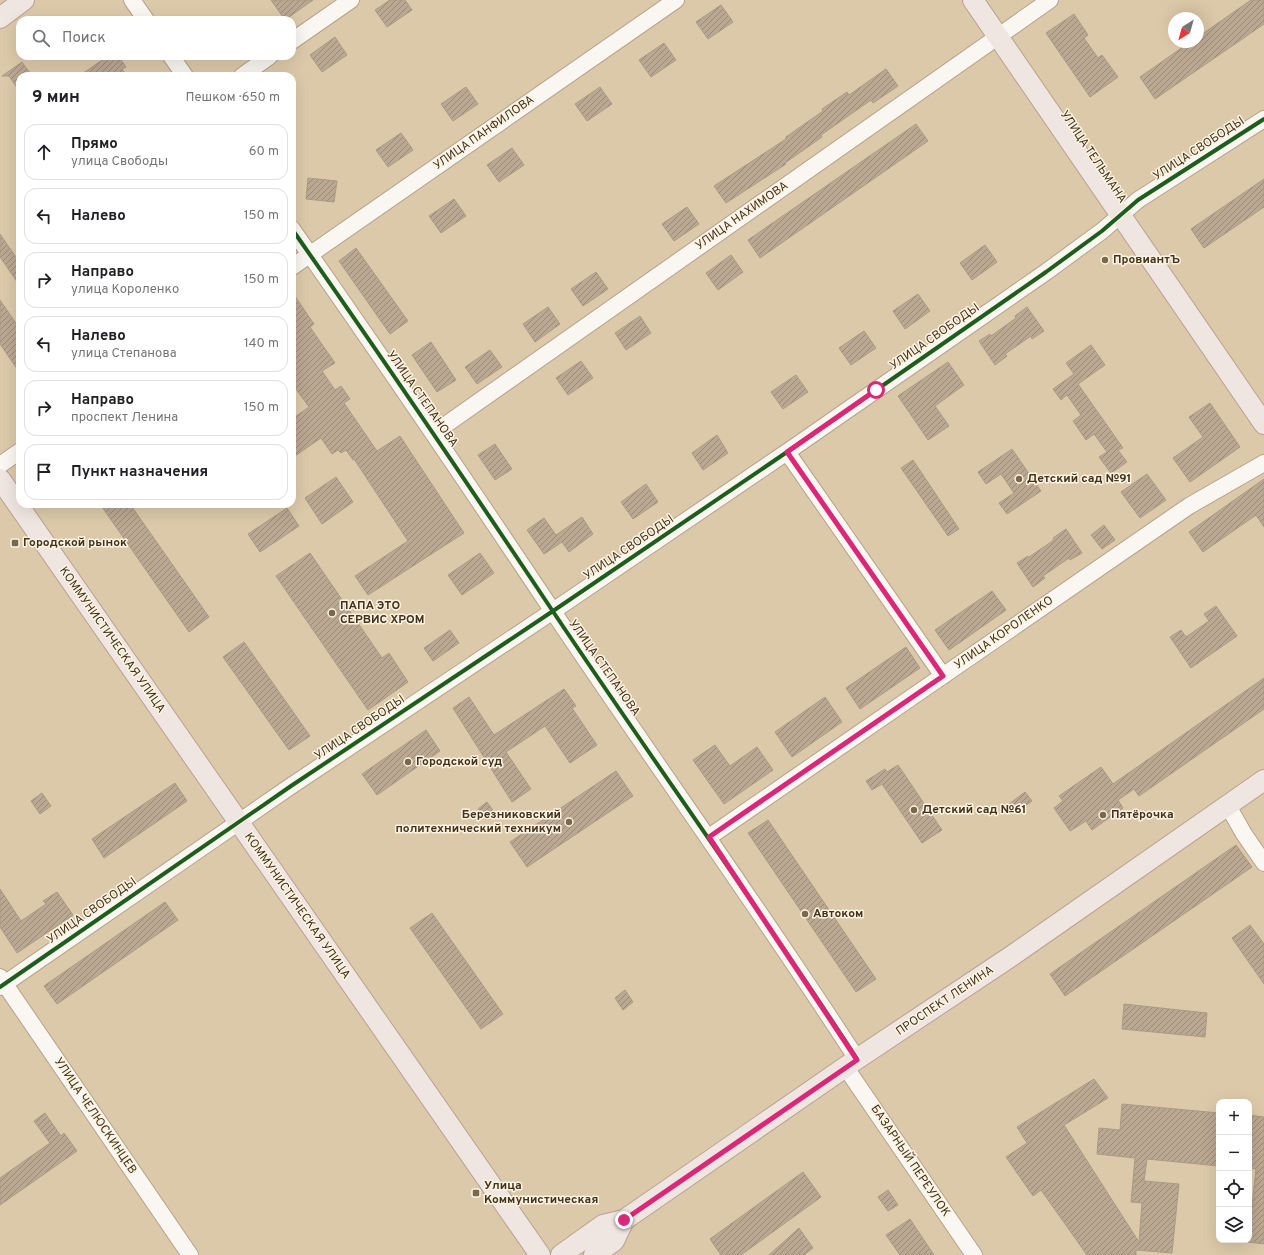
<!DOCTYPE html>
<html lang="ru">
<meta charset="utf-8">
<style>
:root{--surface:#fff;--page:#f2f2f2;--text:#202124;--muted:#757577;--line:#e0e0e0}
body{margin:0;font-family:Overpass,sans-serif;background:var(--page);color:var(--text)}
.controls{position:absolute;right:12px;bottom:12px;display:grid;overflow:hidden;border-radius:8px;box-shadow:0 4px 16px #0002}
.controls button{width:36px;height:36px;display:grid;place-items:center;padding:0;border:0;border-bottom:1px solid var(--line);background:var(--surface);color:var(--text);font:20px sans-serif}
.compass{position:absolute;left:1168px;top:12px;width:36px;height:36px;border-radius:50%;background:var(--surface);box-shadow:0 4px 16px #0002;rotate:217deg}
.stop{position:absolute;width:12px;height:12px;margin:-9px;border:3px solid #db2777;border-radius:50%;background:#fff}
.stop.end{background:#db2777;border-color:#fff;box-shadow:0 1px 4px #0008}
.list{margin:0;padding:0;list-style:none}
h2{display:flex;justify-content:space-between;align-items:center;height:52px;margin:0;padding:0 16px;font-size:17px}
h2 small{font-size:13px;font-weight:400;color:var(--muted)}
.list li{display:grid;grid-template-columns:26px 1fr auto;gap:12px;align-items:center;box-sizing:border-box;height:56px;margin:0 8px 8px;padding:0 8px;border:1px solid var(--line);border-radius:12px}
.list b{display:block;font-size:15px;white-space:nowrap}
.list p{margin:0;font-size:13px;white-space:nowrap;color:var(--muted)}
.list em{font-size:13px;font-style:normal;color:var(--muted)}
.icon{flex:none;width:22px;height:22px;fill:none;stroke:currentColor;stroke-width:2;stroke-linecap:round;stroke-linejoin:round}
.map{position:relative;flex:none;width:1264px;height:1255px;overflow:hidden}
.search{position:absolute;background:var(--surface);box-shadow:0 4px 16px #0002;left:16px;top:16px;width:280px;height:44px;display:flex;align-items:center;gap:10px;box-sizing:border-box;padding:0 14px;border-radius:12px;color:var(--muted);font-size:15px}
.panel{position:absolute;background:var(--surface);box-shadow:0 4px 16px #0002;left:16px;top:72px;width:280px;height:436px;border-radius:12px}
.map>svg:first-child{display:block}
.building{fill:url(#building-hatch);stroke:#ad9a84}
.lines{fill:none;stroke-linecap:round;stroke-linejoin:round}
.minor-casing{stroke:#b3a48b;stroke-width:18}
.major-casing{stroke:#b9a192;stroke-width:22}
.minor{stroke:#faf7f2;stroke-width:16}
.major{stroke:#f0e6e1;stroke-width:20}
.cycleway-casing{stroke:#fef3e2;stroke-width:6}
.cycleway{stroke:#1b5e20;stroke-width:4}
.route{stroke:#db2777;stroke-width:5}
.poi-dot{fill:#78684d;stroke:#fef3e2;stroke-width:1.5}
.labels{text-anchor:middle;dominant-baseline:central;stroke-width:3;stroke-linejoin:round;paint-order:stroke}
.street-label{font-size:12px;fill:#42341c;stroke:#fef3e2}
.poi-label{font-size:12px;font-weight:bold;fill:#42341c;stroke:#fef3e2;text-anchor:start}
</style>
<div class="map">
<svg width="1264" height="1255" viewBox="0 0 1264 1255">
<defs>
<pattern id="building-hatch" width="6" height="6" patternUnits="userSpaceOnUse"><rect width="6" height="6" fill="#baa892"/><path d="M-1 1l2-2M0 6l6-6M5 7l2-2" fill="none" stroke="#998a76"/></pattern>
</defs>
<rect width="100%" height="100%" fill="#dcc9a9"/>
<path class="building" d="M271 0H313L285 20Z
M390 0H405L412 10 387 27 375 10Z
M1251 0H1264V24L1155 99 1140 77 1190 42H1198V37Z
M721 5 733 22 708 39 696 22Z
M1074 14 1088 35 1084 38 1098 58 1102 55 1118 77 1090 97 1046 33Z
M335 37 347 55 322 72 310 55Z
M664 43 676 60 651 77 639 60Z
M108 56H118L126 67 122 69 127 76H79Z
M22 62 32 76H20V92L9 76H2Z
M886 69 898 86 873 103 871 100 821 135 822 137 785 163 786 164 726 203 714 186 786 139V137L823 111 822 109 847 92 849 95Z
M466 87 478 104 453 121 441 104Z
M600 87 612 104 587 121 575 104Z
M916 124 928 141 760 258 748 240Z
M401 133 413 150 388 167 376 150Z
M512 148 524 165 499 182 487 165Z
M308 178 337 181 334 202 306 199Z
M1264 179V207L1204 248 1191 229Z
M454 199 466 216 441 233 429 216Z
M687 207 699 224 674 241 662 224Z
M0 234 20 263V286L0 257Z
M985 245 997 262 972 280 960 263Z
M356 248 408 321 390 334 339 261Z
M731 255 743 272 718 290 706 273Z
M596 272 608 289 583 306 571 289Z
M292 292 314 324 310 327 335 363 322 371 335 390 341 386 350 399 344 403 377 451 400 436 464 533 368 595 355 576 408 541 354 459 353 460 346 450 341 453 338 450 332 454 321 438 292 458V419L309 407 296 389 292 391Z
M918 294 930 311 905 329 893 311Z
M0 300 20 329V373L0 344Z
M548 307 560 324 535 342 523 324Z
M1027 307 1044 331 1032 339 1031 336 1005 354 1007 356 995 365 979 341 990 334 991 336 1016 318 1015 316Z
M640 316 651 333 626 350 615 333Z
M864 331 876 348 851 365 839 348Z
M431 342 456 380 437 392 412 355Z
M1091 345 1105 365 1078 384 1123 448 1118 450 1127 462 1111 473 1099 457 1107 452 1094 434 1086 440 1073 421 1081 415 1067 395 1061 400 1053 389 1074 374 1066 363Z
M490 350 502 367 477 384 465 367Z
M581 361 593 378 568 395 556 378Z
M948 362 964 385 935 406 949 426 928 440 898 396Z
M796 375 808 392 783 409 771 392Z
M1210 403 1240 447 1190 482 1173 458 1203 437 1189 417Z
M717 435 728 453 703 470 692 453Z
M495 444 512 469 495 480 478 455Z
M1012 449 1041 491 1007 514 999 503 1014 493 1001 474 986 484 978 472Z
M913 460 959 529 948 536 901 468Z
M1147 474 1166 500 1140 518 1121 492Z
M336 477 353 502 322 524 305 498Z
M1264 479V527L1256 515 1203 552 1189 532Z
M646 484 658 502 633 519 621 502Z
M100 504H130L209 617 189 632Z
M287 508 299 526 260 552 248 534Z
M582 517 593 534 569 552 562 542 544 554 527 530 544 518 556 535Z
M1104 525 1115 540 1102 549 1091 535Z
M1066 529 1082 553 1070 560 1069 558 1043 576 1045 578 1033 587 1017 563 1028 556 1029 557 1054 540 1053 538Z
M310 553 382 658 389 653 408 682 368 710 276 576Z
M480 553 494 573 462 595 448 575Z
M992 591 1006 610 949 650 935 630Z
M1216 606 1237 636 1191 668 1170 637 1181 630 1186 637 1209 621 1204 614Z
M450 630 459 643 433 661 424 648Z
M244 642 310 736 289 750 223 657Z
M906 647 920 668 860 709 846 688Z
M1264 678V709L1139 796 1134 789 1118 800 1123 808 1092 830 1086 821 1070 831 1054 808 1063 801 1059 796 1101 767 1113 784Z
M564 689 576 706 572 708 597 745 570 763 545 726 506 752 531 789 512 802 453 708 469 697 494 735Z
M825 697 842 722 792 757 775 732Z
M426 730 440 751 377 795 362 774Z
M715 745 730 766 757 747 773 770 724 804 693 760Z
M898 765 942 830 922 843 882 784 872 790 866 781 885 769 887 772Z
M616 771 633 796 527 867 510 842Z
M175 783 187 801 104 858 92 839Z
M1025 792 1032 801 1016 813 1009 804Z
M42 793 51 806 40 814 31 801Z
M487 802 495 813 486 820 478 809Z
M768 820 876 979 856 992 748 833Z
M1236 845 1252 867 1065 996 1050 974Z
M0 889 21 921 46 904 43 901 57 892 73 915 17 953 0 927Z
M165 902 178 920 57 1004 44 986Z
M432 913 503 1014 481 1029 410 928Z
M1250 925 1264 944V984L1232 938Z
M625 990 633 1002 623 1010 615 998Z
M1124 1004 1207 1013 1205 1037 1122 1029Z
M1094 1079 1108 1098 1064 1125 1139 1242 1142 1203 1131 1202 1135 1158 1097 1154 1099 1128 1120 1130 1122 1104 1219 1113V1166L1147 1159 1144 1181 1179 1184 1172 1253 1136 1250V1255H1087L1041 1190 1033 1196 1006 1157 1027 1143 1017 1127Z
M45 1113 61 1136 64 1133 77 1151 0 1205V1178L50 1143 34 1121Z
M1249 1115 1264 1117V1244L1248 1242 1256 1169 1249 1168Z
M803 1172 821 1197 741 1255H721L710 1239Z
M888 1190 898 1205 888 1211 878 1197Z
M910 1219 934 1255H900L886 1235Z
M799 1228 813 1248 804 1255H769Z"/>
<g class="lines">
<g class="minor-casing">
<path id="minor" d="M132 0 146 20
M292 41 351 0
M171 56 185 76
M242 76 270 56
M292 229C381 356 468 484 554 613 654 762 759 908 857 1059
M292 267 676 0
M434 433 1050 0
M787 452 943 676
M0 465 20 451
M1228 806 1244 834 1264 863
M709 837 1189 506 1264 463
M0 977 190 1255
M0 987 291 786 553 611 787 452 1046 272 1102 231 1138 200 1264 119
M846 1068 974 1255"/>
</g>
<g class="major-casing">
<path id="major" d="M973 0 1264 424
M0 18 24 0
M0 479 540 1255
M561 1255 603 1225 624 1220 857 1059 1013 955 1264 780
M594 1255 614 1241 624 1220"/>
</g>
<use href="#minor" class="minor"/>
<use href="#major" class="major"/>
<g class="cycleway-casing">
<path id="cycleway" d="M292 229C381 356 468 484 554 613 654 762 759 908 857 1059
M0 987 291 786 553 611 787 452 1046 272 1102 231 1138 200 1264 119"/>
</g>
<use href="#cycleway" class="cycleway"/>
</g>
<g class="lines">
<path class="route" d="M624 1220 857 1060 709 837 943 676 787 452 876 390"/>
</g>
<g class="poi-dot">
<circle cx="1105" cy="260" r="4"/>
<circle cx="1019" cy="479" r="4"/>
<rect x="11" y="539" width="8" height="8" rx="2"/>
<circle cx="332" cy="613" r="4"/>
<circle cx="408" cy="762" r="4"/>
<circle cx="914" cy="810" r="4"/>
<circle cx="1103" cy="815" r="4"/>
<circle cx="569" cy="822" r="4"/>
<circle cx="805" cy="914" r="4"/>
<rect x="472" y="1189" width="8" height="8" rx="2"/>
</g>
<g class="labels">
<g class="street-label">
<text transform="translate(484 133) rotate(-35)">УЛИЦА ПАНФИЛОВА</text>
<text transform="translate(1199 149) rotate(-33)">УЛИЦА СВОБОДЫ</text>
<text transform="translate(1093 157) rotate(56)">УЛИЦА ТЕЛЬМАНА</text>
<text transform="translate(742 216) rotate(-35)">УЛИЦА НАХИМОВА</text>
<text transform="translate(935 337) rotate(-35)">УЛИЦА СВОБОДЫ</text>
<text transform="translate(422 399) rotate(55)">УЛИЦА СТЕПАНОВА</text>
<text transform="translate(629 548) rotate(-34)">УЛИЦА СВОБОДЫ</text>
<text transform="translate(1004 633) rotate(-35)">УЛИЦА КОРОЛЕНКО</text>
<text transform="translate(112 640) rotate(55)">КОММУНИСТИЧЕСКАЯ УЛИЦА</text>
<text transform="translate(604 668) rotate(55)">УЛИЦА СТЕПАНОВА</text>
<text transform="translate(360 728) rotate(-34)">УЛИЦА СВОБОДЫ</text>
<text transform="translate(297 906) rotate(55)">КОММУНИСТИЧЕСКАЯ УЛИЦА</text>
<text transform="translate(92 911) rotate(-35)">УЛИЦА СВОБОДЫ</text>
<text transform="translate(945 1001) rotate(-34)">ПРОСПЕКТ ЛЕНИНА</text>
<text transform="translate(95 1116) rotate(56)">УЛИЦА ЧЕЛЮСКИНЦЕВ</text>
<text transform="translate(910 1161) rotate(56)">БАЗАРНЫЙ ПЕРЕУЛОК</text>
</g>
<g class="poi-label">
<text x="1113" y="260">ПровиантЪ</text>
<text x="1027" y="479">Детский сад №91</text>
<text x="23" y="543">Городской рынок</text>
<text x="340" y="606">ПАПА ЭТО<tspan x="340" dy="14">СЕРВИС ХРОМ</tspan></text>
<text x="416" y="762">Городской суд</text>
<text x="922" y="810">Детский сад №61</text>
<text x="561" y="815" text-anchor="end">Березниковский<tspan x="561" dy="14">политехнический техникум</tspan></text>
<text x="1111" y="815">Пятёрочка</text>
<text x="813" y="914">Автоком</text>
<text x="484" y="1186">Улица<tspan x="484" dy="14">Коммунистическая</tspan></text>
</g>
</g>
</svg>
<div class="controls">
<button>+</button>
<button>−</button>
<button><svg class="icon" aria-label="locate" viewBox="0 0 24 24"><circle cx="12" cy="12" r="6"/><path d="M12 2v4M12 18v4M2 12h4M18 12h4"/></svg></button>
<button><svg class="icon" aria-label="layers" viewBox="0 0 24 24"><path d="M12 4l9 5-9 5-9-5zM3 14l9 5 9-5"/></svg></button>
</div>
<svg class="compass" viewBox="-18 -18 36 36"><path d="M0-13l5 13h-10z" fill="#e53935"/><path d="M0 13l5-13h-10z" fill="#757577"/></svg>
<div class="stop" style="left:876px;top:390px"></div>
<div class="stop end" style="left:624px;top:1220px"></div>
<div class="search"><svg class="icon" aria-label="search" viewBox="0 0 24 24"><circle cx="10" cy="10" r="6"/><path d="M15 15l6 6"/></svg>Поиск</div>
<section class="panel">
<h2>9 мин<small>Пешком · 650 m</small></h2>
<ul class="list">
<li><svg class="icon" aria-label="ahead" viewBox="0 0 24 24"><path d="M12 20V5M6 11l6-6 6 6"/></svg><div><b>Прямо</b><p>улица Свободы</p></div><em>60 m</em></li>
<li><svg class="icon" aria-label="left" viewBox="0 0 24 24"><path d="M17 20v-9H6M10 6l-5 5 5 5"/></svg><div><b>Налево</b></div><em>150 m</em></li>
<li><svg class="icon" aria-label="right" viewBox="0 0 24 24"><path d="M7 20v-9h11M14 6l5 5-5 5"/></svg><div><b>Направо</b><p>улица Короленко</p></div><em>150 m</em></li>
<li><svg class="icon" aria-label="left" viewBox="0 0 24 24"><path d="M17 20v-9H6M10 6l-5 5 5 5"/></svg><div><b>Налево</b><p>улица Степанова</p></div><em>140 m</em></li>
<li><svg class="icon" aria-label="right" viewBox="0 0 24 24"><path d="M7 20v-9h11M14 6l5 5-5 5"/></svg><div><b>Направо</b><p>проспект Ленина</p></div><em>150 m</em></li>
<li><svg class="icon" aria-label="arrive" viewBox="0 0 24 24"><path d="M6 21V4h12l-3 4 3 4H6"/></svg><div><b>Пункт назначения</b></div></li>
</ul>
</section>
</div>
